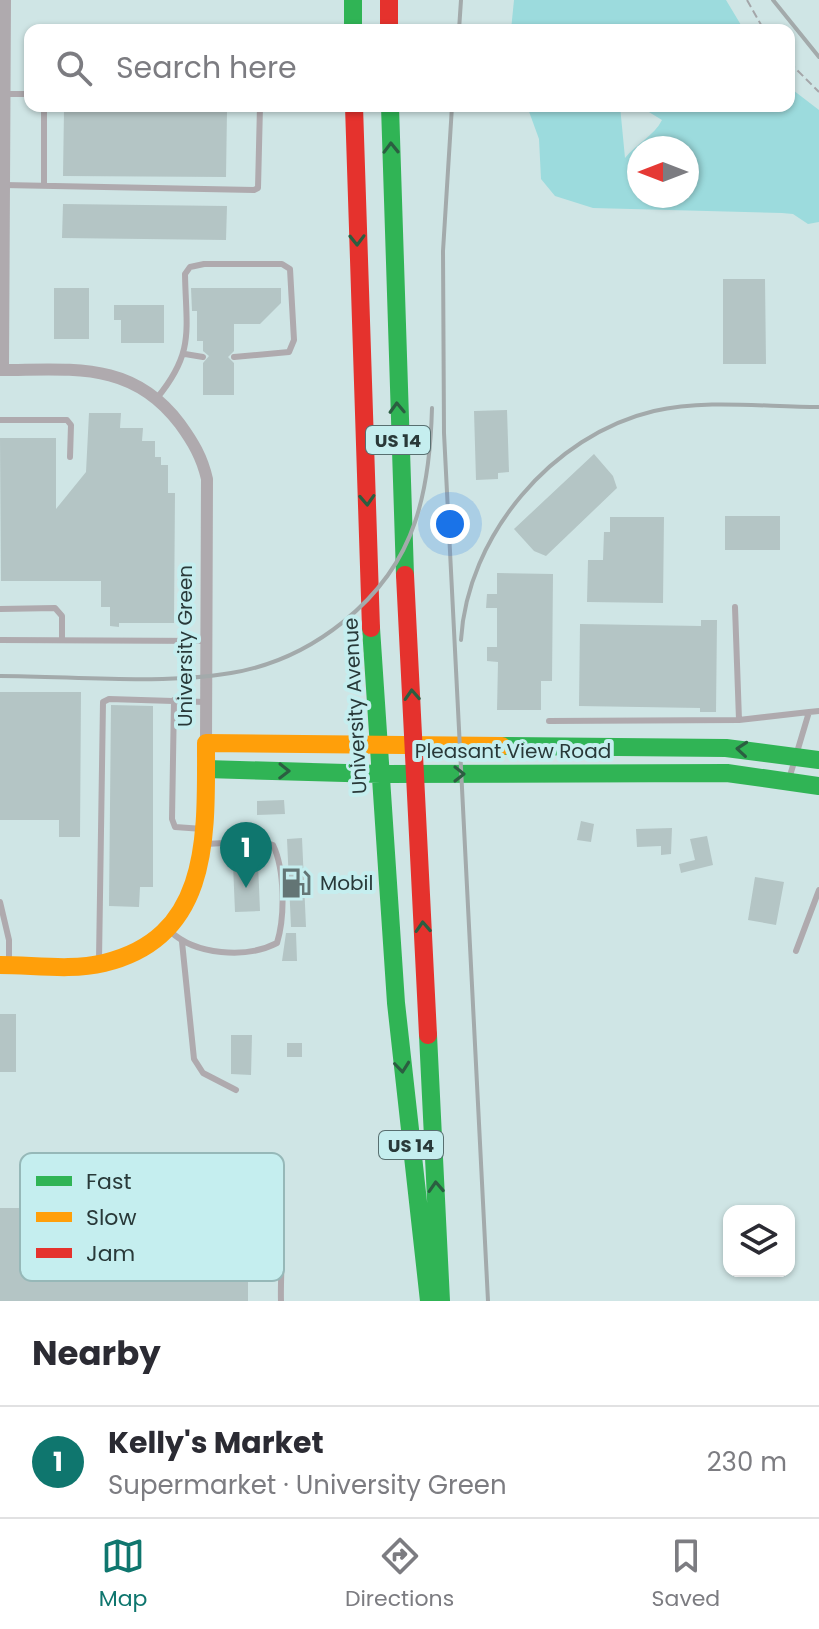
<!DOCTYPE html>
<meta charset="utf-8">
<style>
:root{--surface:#fff;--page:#f7f7f7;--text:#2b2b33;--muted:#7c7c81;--line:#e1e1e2;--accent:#0f766e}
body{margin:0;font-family:Poppins,sans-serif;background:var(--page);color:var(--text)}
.controls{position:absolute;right:24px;bottom:24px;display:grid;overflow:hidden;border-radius:16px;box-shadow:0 2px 6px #0004}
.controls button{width:72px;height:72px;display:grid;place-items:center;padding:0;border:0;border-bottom:2px solid var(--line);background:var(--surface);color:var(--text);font:40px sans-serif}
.compass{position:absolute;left:627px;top:136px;width:72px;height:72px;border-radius:50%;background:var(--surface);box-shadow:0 2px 6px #0004;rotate:270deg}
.you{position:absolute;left:450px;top:524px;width:28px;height:28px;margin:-20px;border:6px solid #fff;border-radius:50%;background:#1a73e8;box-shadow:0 0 0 12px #1a73e833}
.badge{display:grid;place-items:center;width:52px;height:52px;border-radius:50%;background:var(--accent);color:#fff;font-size:26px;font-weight:700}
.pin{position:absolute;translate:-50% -66px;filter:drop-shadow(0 2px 4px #0008)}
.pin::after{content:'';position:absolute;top:42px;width:28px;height:24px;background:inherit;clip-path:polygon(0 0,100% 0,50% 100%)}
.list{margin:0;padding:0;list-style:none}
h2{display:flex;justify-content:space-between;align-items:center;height:104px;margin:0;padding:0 32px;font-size:34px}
h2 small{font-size:26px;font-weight:400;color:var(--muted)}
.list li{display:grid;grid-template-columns:52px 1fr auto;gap:24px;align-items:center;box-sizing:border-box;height:112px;padding:0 32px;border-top:2px solid var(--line)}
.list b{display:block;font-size:30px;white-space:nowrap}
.list p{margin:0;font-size:26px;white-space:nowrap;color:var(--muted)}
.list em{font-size:26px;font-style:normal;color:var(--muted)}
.icon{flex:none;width:44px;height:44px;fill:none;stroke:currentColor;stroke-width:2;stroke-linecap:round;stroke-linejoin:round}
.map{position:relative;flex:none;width:819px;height:1301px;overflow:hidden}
.search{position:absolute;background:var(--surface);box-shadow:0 2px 6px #0004;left:24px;right:24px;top:24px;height:88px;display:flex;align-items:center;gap:20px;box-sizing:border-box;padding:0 28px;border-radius:16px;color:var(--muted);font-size:30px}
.sheet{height:216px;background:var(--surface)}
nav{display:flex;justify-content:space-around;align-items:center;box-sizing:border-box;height:112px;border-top:2px solid var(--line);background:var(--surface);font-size:22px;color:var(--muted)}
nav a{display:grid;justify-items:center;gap:4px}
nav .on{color:var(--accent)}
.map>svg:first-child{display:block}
.water{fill:#9cdbdd;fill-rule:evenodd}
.building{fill:#b4c5c5}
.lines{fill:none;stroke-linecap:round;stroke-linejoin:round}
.path{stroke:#a4a6a9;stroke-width:2;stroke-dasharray:8 4;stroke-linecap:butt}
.lane{stroke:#afaaae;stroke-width:6}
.street{stroke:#afaaae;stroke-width:12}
.fast{stroke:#30b455;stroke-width:18}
.slow{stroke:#ff9f0a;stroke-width:18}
.jam{stroke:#e5322d;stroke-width:18}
.rail{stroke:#a3aaab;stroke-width:4}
.oneway{stroke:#2b5e41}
.labels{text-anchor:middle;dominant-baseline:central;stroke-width:8;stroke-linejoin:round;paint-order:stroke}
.shield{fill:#c5eeef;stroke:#586f70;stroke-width:2}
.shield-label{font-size:18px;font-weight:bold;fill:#293939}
.street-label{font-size:20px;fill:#293939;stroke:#c5eeef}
.poi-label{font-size:20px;fill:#293939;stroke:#c5eeef;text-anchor:start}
.key{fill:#c5eeef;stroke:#96b8b8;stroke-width:2}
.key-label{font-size:22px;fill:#293939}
</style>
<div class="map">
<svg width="819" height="1301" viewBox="0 0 819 1301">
<rect width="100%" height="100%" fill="#cfe5e5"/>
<path class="water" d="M514 0H726L744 30H511Z
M789 87 819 110V222L808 224 793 214 782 213 593 208 555 196 541 179 539 139 527 106H620L625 158C636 144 654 136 662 120L639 106H789ZM639 148H687V196H639Z"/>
<path class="building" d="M64 110 227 111 226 177 63 176Z
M63 204 227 206 226 240 62 238Z
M723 279H765L766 364H723Z
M54 288H89V339H54Z
M191 288H281V303L260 324H234V351L228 357 234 363V395H203V363L209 356 203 351V341H197V311H192Z
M114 305H164V343H121V320H114Z
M507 410 509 472 498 473V479L476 480 474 411Z
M89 413H121L120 428H143L142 441H155V457H161V465H168V493H175L174 623H119V627L110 626V607H101V581H1L0 438H56V509L86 472Z
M594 454 613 476 617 488 546 556 534 551 514 529Z
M725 516H780V550H725Z
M610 517H664L663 603 587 602 588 560H603L604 532H610Z
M497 573 553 574 552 681H541V710H497L498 662 487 661V647H497V608H486L487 594H497Z
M701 620H717L716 712H700V708L579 706 580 624 701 626Z
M0 692H81L80 837H59V820H0Z
M111 705 153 706V887H140L139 907 109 906Z
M284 800 285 814 257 815V801Z
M581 821 594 824 591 842 577 840Z
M672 828 671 854 661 855V846L637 847 636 829Z
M707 836 713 865 681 873 679 864 695 860 690 839Z
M302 838 306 927H291L287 839Z
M258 863 260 911 235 912 233 864Z
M755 877 784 882 776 925 748 920Z
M286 933H296L297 961H282Z
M0 1014H16V1072H0Z
M231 1035H252L251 1075 231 1074Z
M287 1043H302V1057H287Z
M0 1208H248V1301H0Z"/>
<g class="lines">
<path class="path" d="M747 0 764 30
M789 62 819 92"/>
<path class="lane" d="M3 94H30
M44 106V186
M4 185 254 190 258 188 260 106
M185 354 203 357
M157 398C195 352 186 330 185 274L190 267 204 264H282L290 269 294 340 289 352 234 357
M0 420H67L71 425 70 457
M735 607 739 720 809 712
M0 609 55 608 62 616V640
M0 640 207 641
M174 700 172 819 175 827 203 829
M549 721 739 720
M789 779 809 712 819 711
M0 902 9 940V962
M170 931C195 955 246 959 277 943 285 917 285 870 273 845L261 841 206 844
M182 942 194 1059 203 1073 236 1090
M796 951 819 890
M99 960 103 702 109 699 205 702
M41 1188C80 1186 267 1164 278 1208 285 1232 280 1275 281 1301"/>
<path class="street" d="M0 370C72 370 132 360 180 424 193 442 202 457 207 479L206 743
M3 370 5 0"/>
<path class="fast" d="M353 0V30
M390 106 405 575
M371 628 396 1003 429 1301
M502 746 726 748 819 760
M206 769 381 774 727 773 819 786
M428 1035 441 1301"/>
<path class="slow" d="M0 965C34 965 71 971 104 963 212 937 206 834 206 743L502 746"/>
<path class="jam" d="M389 0V30
M354 106 371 628
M405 575 428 1035"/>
<path class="rail" d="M773 0 819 57
M459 30 461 0
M452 106 443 251 444 433 488 1301
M461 640C467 536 552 435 654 411 706 399 765 407 819 407
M0 676C72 676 161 685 231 673 311 660 389 600 415 522 427 487 431 446 432 408"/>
</g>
<defs><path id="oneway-chevron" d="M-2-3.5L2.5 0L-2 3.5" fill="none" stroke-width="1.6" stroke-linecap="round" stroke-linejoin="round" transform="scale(2)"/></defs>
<g class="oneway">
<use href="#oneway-chevron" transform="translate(391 148) rotate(-91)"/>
<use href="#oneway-chevron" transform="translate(357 240) rotate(89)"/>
<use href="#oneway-chevron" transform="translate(397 408) rotate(-92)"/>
<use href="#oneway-chevron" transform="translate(367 500) rotate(87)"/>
<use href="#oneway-chevron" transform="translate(412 695) rotate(-93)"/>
<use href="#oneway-chevron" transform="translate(742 749) rotate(-175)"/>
<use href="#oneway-chevron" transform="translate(284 771) rotate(1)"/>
<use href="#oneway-chevron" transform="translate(459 774)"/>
<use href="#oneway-chevron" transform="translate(423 927) rotate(-93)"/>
<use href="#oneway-chevron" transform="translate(402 1067) rotate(84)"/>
<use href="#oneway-chevron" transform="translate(436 1187) rotate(-93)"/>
</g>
<defs>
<g id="fuel-bare" transform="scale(2.4)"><path d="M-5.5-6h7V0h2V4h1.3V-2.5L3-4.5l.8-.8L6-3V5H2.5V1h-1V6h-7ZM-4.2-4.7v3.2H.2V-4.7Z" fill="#637575" stroke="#c5eeef" stroke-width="2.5" paint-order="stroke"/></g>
</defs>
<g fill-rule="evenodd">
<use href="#fuel-bare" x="296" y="883"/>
</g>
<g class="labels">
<g class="shield">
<rect x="366" y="426" width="64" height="28" rx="6"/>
<rect x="379" y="1131" width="64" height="28" rx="6"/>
</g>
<g class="shield-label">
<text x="398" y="440">US 14</text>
<text x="411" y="1145">US 14</text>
</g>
<g class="street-label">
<text transform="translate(185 646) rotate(-90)">University Green</text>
<text transform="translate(355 706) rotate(-93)">University Avenue</text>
<text x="513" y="751">Pleasant View Road</text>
</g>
<g class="poi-label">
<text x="320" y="883">Mobil</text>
</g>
</g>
<rect x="20" y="1153" width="264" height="128" rx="12" class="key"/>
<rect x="36" y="1176" width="36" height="10" fill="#30b455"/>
<rect x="36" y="1212" width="36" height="10" fill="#ff9f0a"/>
<rect x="36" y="1248" width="36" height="10" fill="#e5322d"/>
<g class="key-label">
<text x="86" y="1189">Fast</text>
<text x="86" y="1225">Slow</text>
<text x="86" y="1261">Jam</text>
</g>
</svg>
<div class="controls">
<button><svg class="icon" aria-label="layers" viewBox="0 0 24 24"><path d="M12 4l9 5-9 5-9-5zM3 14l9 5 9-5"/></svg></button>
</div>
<svg class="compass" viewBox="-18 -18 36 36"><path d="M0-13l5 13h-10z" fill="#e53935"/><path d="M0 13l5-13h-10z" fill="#7c7c81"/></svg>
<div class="you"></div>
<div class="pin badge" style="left:246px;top:888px">1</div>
<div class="search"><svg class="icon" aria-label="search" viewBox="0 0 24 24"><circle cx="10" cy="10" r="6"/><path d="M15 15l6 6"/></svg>Search here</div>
</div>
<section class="sheet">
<h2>Nearby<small></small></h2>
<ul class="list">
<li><span class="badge">1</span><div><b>Kelly's Market</b><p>Supermarket · University Green</p></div><em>230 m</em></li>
</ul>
</section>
<nav>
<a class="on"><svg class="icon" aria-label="map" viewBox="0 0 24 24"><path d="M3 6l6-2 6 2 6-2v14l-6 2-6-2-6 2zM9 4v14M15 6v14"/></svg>Map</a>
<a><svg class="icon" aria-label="directions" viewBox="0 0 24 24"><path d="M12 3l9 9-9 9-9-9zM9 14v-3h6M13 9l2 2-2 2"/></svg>Directions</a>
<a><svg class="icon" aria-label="saved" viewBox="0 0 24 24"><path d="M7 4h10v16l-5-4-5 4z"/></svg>Saved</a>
</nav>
